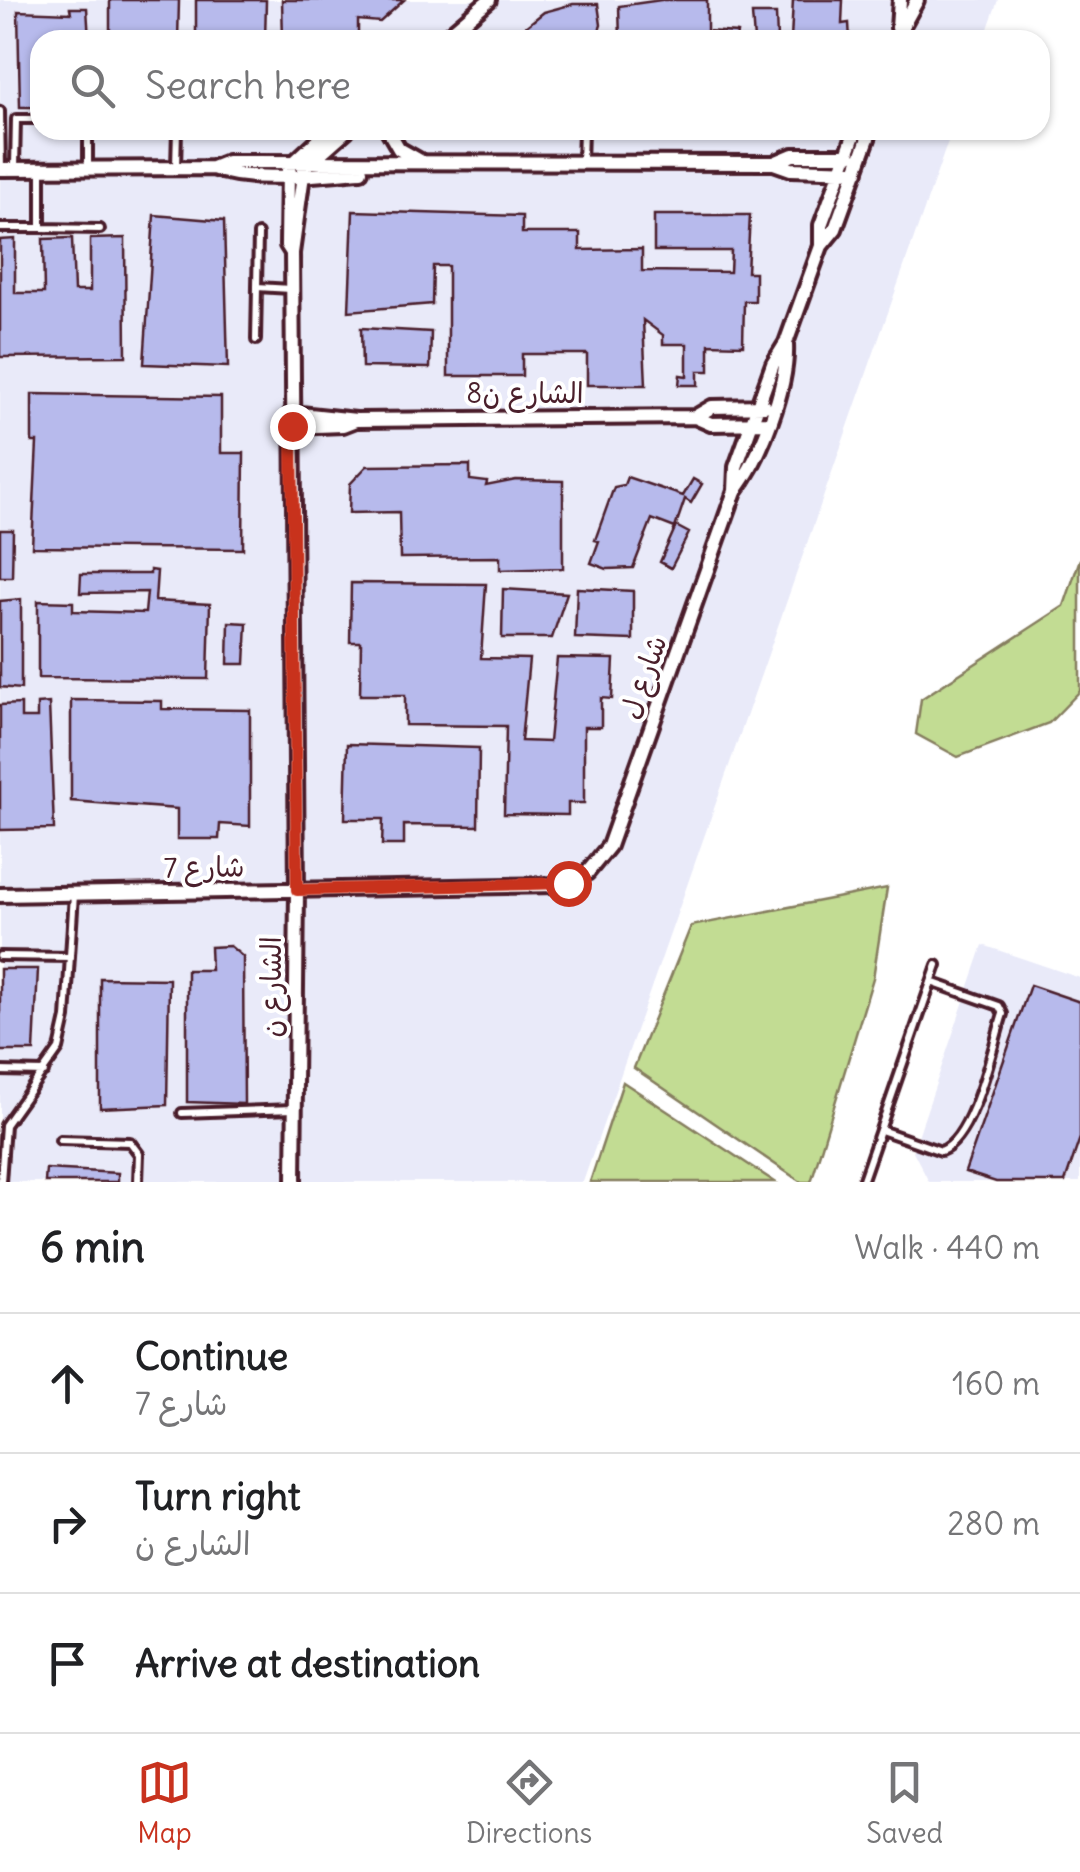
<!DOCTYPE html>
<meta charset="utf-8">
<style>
:root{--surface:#fff;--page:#f6f6f6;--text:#202124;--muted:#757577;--line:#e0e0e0;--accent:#c8321e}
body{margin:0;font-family:Delius,"Playpen Sans Arabic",sans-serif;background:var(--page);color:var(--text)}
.stop{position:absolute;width:30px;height:30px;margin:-22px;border:8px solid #c8321e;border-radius:50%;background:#fff}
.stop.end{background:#c8321e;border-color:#fff;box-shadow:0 2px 10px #0008}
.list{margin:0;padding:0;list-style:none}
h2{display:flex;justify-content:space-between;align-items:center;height:130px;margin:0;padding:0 40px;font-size:42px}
h2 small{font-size:32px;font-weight:400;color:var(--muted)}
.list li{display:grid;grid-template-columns:65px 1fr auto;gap:30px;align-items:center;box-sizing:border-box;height:140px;padding:0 40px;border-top:2px solid var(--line)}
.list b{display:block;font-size:38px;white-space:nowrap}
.list p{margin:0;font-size:32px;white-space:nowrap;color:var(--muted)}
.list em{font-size:32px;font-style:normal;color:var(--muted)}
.icon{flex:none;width:55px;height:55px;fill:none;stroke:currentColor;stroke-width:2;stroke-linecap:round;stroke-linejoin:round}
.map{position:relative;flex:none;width:1080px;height:1182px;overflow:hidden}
.search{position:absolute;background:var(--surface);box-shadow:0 2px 8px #0004;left:30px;right:30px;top:30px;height:110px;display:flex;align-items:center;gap:25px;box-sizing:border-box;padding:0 35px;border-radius:30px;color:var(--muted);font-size:38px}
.sheet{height:550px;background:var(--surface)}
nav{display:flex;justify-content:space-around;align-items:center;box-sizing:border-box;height:140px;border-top:2px solid var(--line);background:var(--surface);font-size:28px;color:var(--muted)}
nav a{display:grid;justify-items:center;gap:5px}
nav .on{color:var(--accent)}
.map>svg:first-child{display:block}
.built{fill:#e9eaf9}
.green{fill:#c2dc93;stroke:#867e5f;stroke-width:2.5}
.building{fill:#b7baec;stroke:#4a1f2b;stroke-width:2.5}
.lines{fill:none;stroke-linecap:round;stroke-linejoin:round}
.service-casing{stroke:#4a1f2b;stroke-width:14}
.minor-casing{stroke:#4a1f2b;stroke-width:20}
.service{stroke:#fff;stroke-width:6}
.minor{stroke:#fff;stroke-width:12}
.route{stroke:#c8321e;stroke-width:12}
.labels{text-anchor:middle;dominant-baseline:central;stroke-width:8;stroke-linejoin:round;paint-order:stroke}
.street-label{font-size:28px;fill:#4a1f2b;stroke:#fff}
</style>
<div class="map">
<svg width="1080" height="1182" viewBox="0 0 1080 1182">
<rect width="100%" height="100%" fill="#fff"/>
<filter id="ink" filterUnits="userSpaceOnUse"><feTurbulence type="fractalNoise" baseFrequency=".01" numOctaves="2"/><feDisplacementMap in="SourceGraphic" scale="20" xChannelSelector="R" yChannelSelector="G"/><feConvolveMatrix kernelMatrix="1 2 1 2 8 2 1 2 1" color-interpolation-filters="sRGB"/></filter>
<g filter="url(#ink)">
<path class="built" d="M0 0H998L984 40H40V130H952L583 1182H0Z
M983 945 1080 978V1182H929L913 1151Z"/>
<path class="green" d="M1080 559V691L1049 723 958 757 916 734 921 699 1064 606Z
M887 888 873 978 811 1182H801L634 1068 691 926Z
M623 1082 775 1182H590Z"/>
<path class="building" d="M110 0H179L178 40H110Z
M196 0H266L265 40H196Z
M282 0H404L380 22 358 20V40H283Z
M661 0H707V31L737 33 736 40H620L619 6Z
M793 0H843L842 24 849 23 850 40H791Z
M573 4H598L601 25 596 40H509L544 12Z
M70 8H87L89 40H40V107H20L18 11 71 13Z
M752 14H776L777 40H754Z
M353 211 522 216V233H580V250L642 249V271L730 272 731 251H654V215H750L747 272H755V301H744L743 345 709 344V371H698V385H679L680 375 687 376V344H663V335L643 320 646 385H587V354H522V376H448V266H433L432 304 349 311Z
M154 215 224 221 228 367 144 364Z
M72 238 74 291H90V239L125 238 126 356 0 357V240L15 239V293H44L43 239Z
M361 328 431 332 430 368 362 367Z
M32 394 221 397V453H244L243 549 32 547 37 442H32Z
M470 465V480L487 482 486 486 516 480 563 481V568L500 570V557L400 558 399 512 349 513 350 484 367 466Z
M627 477 683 496 693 479 702 484 691 503 685 499 675 528 652 519 633 568 607 569 591 563 599 541 595 540 614 487 624 485Z
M676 526 689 533 671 568 660 562Z
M0 530H13L12 577H0Z
M150 570 157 571 155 601 210 604 208 679 38 678V601L73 602V611L145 613 147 592 80 593 81 574H150Z
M351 583 486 584 481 658 529 659 521 741 549 742 557 658 614 659 612 699 601 698V727H584V803H568V815L504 814 506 726 405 725V695H360L361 642H350Z
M577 588 633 591V640L575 638Z
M503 589 567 593 552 638H502Z
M21 599V689L0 687V601Z
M229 622 247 623 245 664H228Z
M162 701V709L250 710V826L220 824 219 839H177V809L71 801V700Z
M49 703 54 829 0 830V705L21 704V718H37V704Z
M347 744 479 748 478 826 404 825V845H382L383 819H345Z
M230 946 243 957 244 1104 187 1102V970H211L210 947Z
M0 969H38L34 1051H0Z
M100 978 169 979 167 1105 100 1108Z
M1030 985 1080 1002V1138L1065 1182H996L965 1172Z
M46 1169 118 1173V1182H45Z"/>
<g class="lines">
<g class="service-casing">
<path id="service" d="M0 111 1 169
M582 163 583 130
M15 167 16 119H40
M176 167 177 130
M88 168V130
M0 228H41V170
M41 228 100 229
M257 287 291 289
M256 340 258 234
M0 956 70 957
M0 1071 44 1072
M182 1113 294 1109
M881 1130 941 1151C974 1139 992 1047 1003 1014L999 1006 931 982
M60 1140 130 1142 139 1154 138 1182
M1 1182 5 1125 59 1049 66 1018 74 894
M862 1182 937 965"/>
</g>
<g class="minor-casing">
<path id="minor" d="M898 28 900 0
M442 40 489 0
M895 40 917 0
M388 130 399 149 422 162
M774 163 793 155H850
M212 168 227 162 774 163 791 169 857 171
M0 169 212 168C255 184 316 174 361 171
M821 246V225L856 130
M292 253 287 245 288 168 329 130
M291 413 356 420 695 417 711 424 768 423
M695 417 712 407 765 406
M291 427 343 425 356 420
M735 491C761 458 788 386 786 345
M0 895 556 885 587 873 609 846 735 491 736 467 773 364 786 343 821 246 835 229 871 130
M294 1182 297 890 292 253 304 168 347 130"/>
</g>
<use href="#service" class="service"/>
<use href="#minor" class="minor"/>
</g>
</g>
<g class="lines" filter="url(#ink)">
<path class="route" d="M292 426 297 890 568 883"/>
</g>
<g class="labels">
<g class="street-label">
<text x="525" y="393">الشارع ن8</text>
<text transform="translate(643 677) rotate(-70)">شارع ل</text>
<text transform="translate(204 867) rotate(-1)">شارع 7</text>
<text transform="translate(271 987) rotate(-90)">الشارع ن</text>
</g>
</g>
</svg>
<div class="stop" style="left:568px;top:883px"></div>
<div class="stop end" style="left:292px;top:426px"></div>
<div class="search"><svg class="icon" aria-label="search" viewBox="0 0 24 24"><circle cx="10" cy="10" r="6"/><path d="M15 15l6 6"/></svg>Search here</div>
</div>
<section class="sheet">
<h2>6 min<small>Walk · 440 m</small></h2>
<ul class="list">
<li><svg class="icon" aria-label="ahead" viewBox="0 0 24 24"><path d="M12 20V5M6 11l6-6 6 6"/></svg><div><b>Continue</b><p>شارع 7</p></div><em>160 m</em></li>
<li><svg class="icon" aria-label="right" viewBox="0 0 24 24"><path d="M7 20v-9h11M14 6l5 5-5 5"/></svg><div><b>Turn right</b><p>الشارع ن</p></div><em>280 m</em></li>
<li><svg class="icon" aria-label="arrive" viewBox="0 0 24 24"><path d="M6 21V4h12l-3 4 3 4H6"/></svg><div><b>Arrive at destination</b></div></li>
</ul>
</section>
<nav>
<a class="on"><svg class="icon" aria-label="map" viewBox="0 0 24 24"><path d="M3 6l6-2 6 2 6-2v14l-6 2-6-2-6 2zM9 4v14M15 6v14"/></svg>Map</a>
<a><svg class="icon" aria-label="directions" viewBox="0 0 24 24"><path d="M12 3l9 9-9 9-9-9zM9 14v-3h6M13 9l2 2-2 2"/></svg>Directions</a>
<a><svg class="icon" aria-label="saved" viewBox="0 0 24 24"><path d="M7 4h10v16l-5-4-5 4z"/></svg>Saved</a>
</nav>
